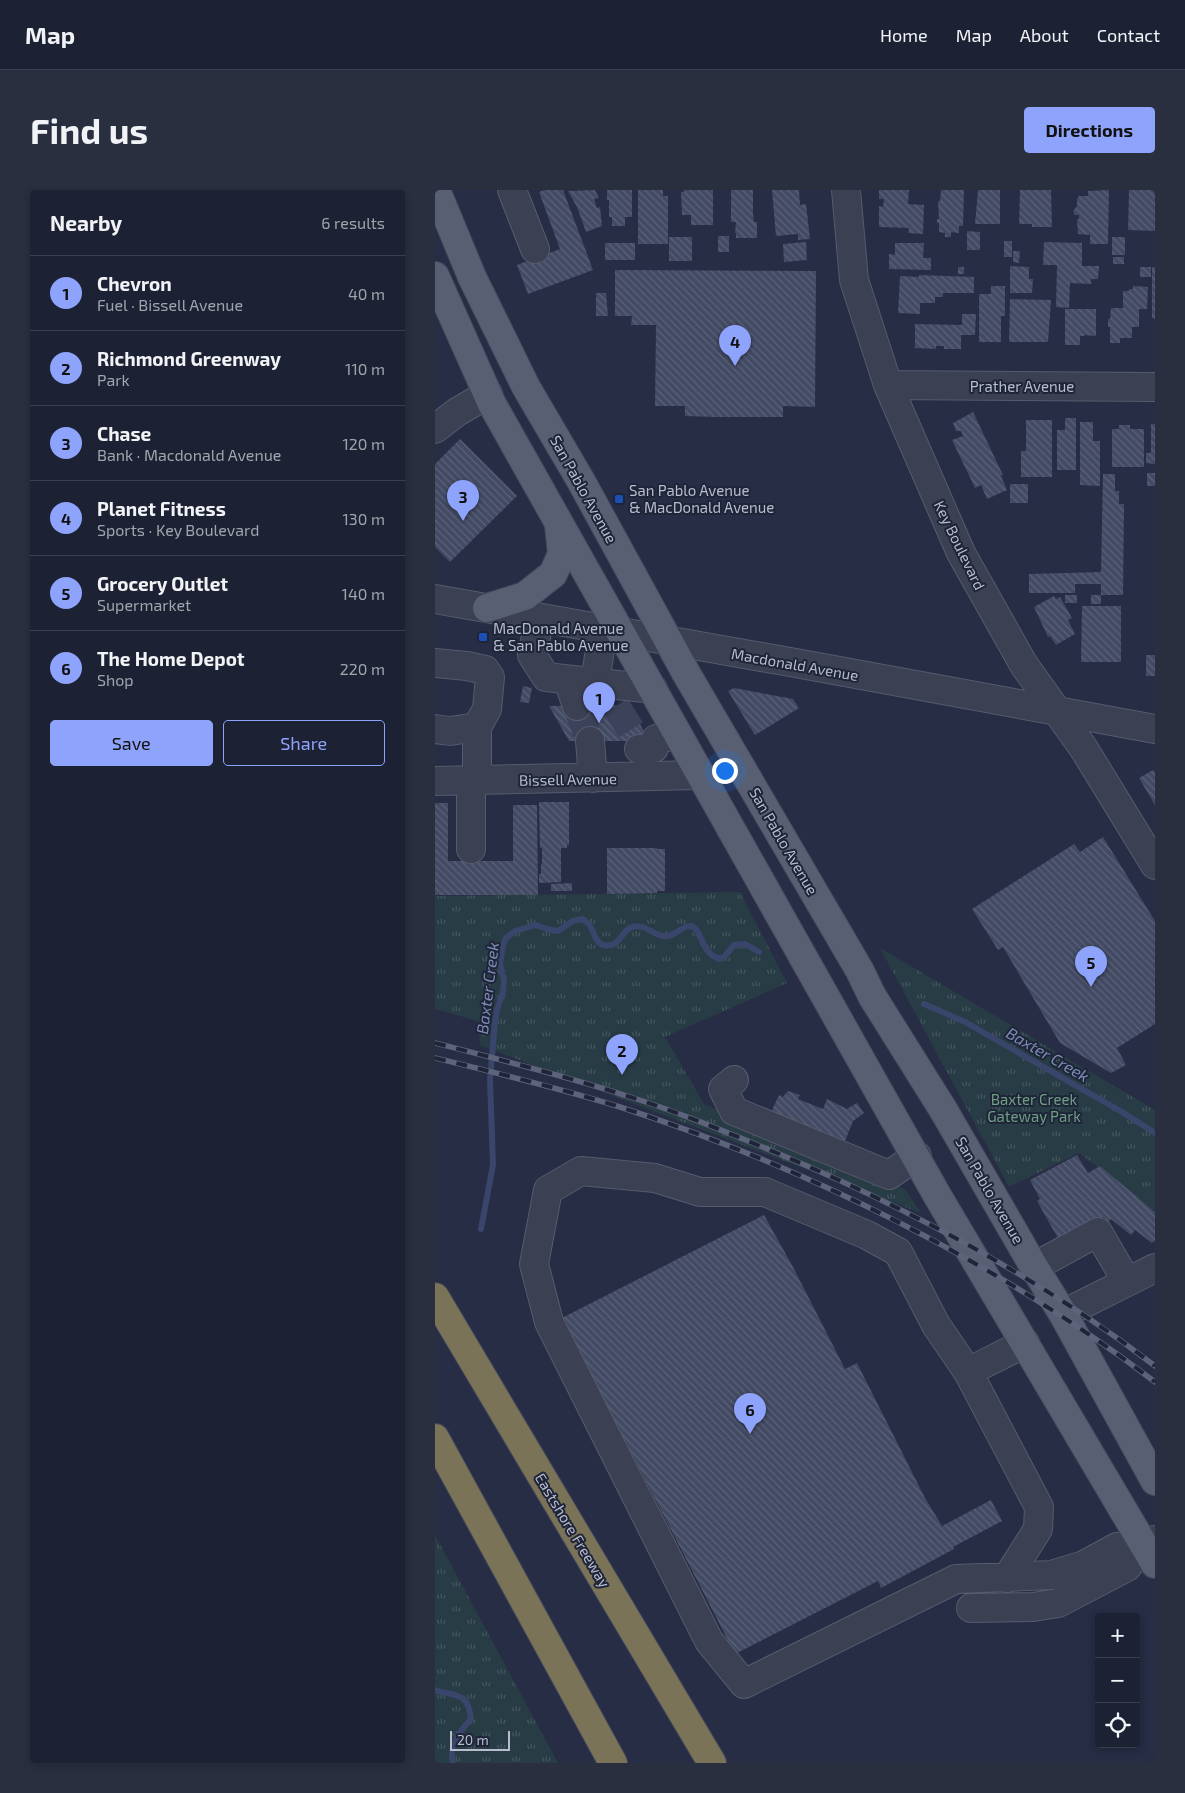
<!DOCTYPE html>
<meta charset="utf-8">
<style>
:root{--surface:#1c2233;--page:#292f3f;--text:#f1f3f6;--muted:#a0a4ac;--line:#3a3f4e;--accent:#8ea4fc}
body{margin:0;font-family:"Exo 2",sans-serif;background:var(--page);color:var(--text)}
.controls{position:absolute;right:15px;bottom:15px;display:grid;overflow:hidden;border-radius:5px;box-shadow:0 2px 8px #0003}
.controls button{width:45px;height:45px;display:grid;place-items:center;padding:0;border:0;border-bottom:1px solid var(--line);background:var(--surface);color:var(--text);font:25px sans-serif}
.scale{position:absolute;left:15px;bottom:12px;width:60px;box-sizing:border-box;padding-left:5px;border:2px solid #b8bccd;border-top:0;font-size:14px;line-height:18px;white-space:nowrap;color:#b8bccd;-webkit-text-stroke:4px #1f2539;paint-order:stroke}
.you{position:absolute;left:289px;top:580px;width:18px;height:18px;margin:-12px;border:4px solid #fff;border-radius:50%;background:#1a73e8;box-shadow:0 0 0 8px #1a73e833}
.badge{display:grid;place-items:center;width:32px;height:32px;border-radius:50%;background:var(--accent);color:#111;font-size:16px;font-weight:700}
.pin{position:absolute;translate:-50% -41px;filter:drop-shadow(0 1px 2px #0008)}
.pin::after{content:'';position:absolute;top:26px;width:18px;height:15px;background:inherit;clip-path:polygon(0 0,100% 0,50% 100%)}
.list{margin:0;padding:0;list-style:none}
h2{display:flex;justify-content:space-between;align-items:center;height:65px;margin:0;padding:0 20px;font-size:21px}
h2 small{font-size:16px;font-weight:400;color:var(--muted)}
.list li{display:grid;grid-template-columns:32px 1fr auto;gap:15px;align-items:center;box-sizing:border-box;height:75px;padding:0 20px;border-top:1px solid var(--line)}
.list b{display:block;font-size:19px;white-space:nowrap}
.list p{margin:0;font-size:16px;white-space:nowrap;color:var(--muted)}
.list em{font-size:16px;font-style:normal;color:var(--muted)}
.actions{display:flex;gap:10px;padding:15px 20px}
.actions a{flex:1;padding:11px 0;border:1px solid var(--accent);border-radius:5px;text-align:center;font-size:18px;color:var(--accent)}
.actions .main{background:var(--accent);color:#111}
.icon{flex:none;width:28px;height:28px;fill:none;stroke:currentColor;stroke-width:2;stroke-linecap:round;stroke-linejoin:round}
.map{position:relative;flex:none;width:720px;height:1573px;overflow:hidden;border-radius:5px}
header{display:flex;align-items:center;gap:30px;box-sizing:border-box;height:70px;padding:0 25px;background:var(--surface);border-bottom:1px solid var(--line)}
header strong{font-size:24px}
nav{display:flex;gap:28px;margin-inline-start:auto;font-size:18px}
.intro{display:flex;align-items:center;justify-content:space-between;box-sizing:border-box;height:120px;padding:0 30px}
h1{margin:0;font-size:35px}
.button{padding:12px 22px;border-radius:5px;background:var(--accent);color:#111;font-size:18px;font-weight:700}
main{display:flex;gap:30px;padding:0 30px}
aside{flex:1;background:var(--surface);border-radius:5px;box-shadow:0 2px 8px #0003}
.map>svg:first-child{display:block}
.park{fill:url(#park-tufts)}
.lines{fill:none;stroke-linecap:round;stroke-linejoin:round}
.stream{stroke:#39456b;stroke-width:6}
.building{fill:url(#building-back-hatch)}
.minor-tunnel{stroke:#3c4259;stroke-width:28;stroke-dasharray:28 14;stroke-linecap:butt}
.minor-casing{stroke:#565b6e;stroke-width:30}
.major-casing{stroke:#44495d;stroke-width:30}
.highway-casing{stroke:#42485b;stroke-width:30}
.minor{stroke:#3b4053;stroke-width:28}
.major{stroke:#595f73;stroke-width:28}
.highway{stroke:#7a7357;stroke-width:28}
.rail-casing{stroke:#5d637a;stroke-width:5.5}
.rail{stroke:#1f2539;stroke-width:4;stroke-dasharray:11;stroke-linecap:butt}
.transit-dot{fill:#1a4fb4;stroke:#1f2539;stroke-width:2}
.labels{text-anchor:middle;dominant-baseline:central;stroke-width:4;stroke-linejoin:round;paint-order:stroke}
.street-label{font-size:15px;fill:#b8bccd;stroke:#1f2539}
.poi-label{font-size:15px;fill:#b8bccd;stroke:#1f2539;text-anchor:start}
.park-label{font-size:15px;fill:#6e9f82;stroke:#1f2539}
.water-label{font-size:16px;font-style:italic;fill:#7e8cb5;stroke:#1f2539}
</style>
<header>
<strong>Map</strong>
<nav><a>Home</a><a>Map</a><a>About</a><a>Contact</a></nav>
</header>
<div class="intro"><h1>Find us</h1><a class="button">Directions</a></div>
<main>
<aside>
<h2>Nearby<small>6 results</small></h2>
<ul class="list">
<li><span class="badge">1</span><div><b>Chevron</b><p>Fuel · Bissell Avenue</p></div><em>40 m</em></li>
<li><span class="badge">2</span><div><b>Richmond Greenway</b><p>Park</p></div><em>110 m</em></li>
<li><span class="badge">3</span><div><b>Chase</b><p>Bank · Macdonald Avenue</p></div><em>120 m</em></li>
<li><span class="badge">4</span><div><b>Planet Fitness</b><p>Sports · Key Boulevard</p></div><em>130 m</em></li>
<li><span class="badge">5</span><div><b>Grocery Outlet</b><p>Supermarket</p></div><em>140 m</em></li>
<li><span class="badge">6</span><div><b>The Home Depot</b><p>Shop</p></div><em>220 m</em></li>
</ul>
<div class="actions"><a class="main">Save</a><a>Share</a></div>
</aside>
<div class="map">
<svg width="720" height="1573" viewBox="0 0 720 1573">
<defs>
<pattern id="park-tufts" width="24" height="20" patternUnits="userSpaceOnUse" patternTransform="scale(1.25)"><rect width="24" height="20" fill="#283c45"/><path d="M3 7l-1-3M5 7V3M7 7l1-3M15 17l-1-3M17 17v-4M19 17l1-3" fill="none" stroke="#45565f"/></pattern>
<pattern id="building-back-hatch" width="6" height="6" patternUnits="userSpaceOnUse" patternTransform="scale(1.25)"><rect width="6" height="6" fill="#424a64"/><path d="M-1 5l2 2M0 0l6 6M5-1l2 2" fill="none" stroke="#5b6279"/></pattern>
</defs>
<rect width="100%" height="100%" fill="#262d44"/>
<path class="park" d="M305 702 352 793 230 847 269 914 470 999 486 1023 45 855 43 831 0 819V706Z
M445 758 720 920V1021L644 963 574 997Z
M0 1345 123 1573H0Z"/>
<g class="lines">
<path class="stream" d="M489 814 530 832 687 922 720 943
M46 1039 58 975 55 890 60 832 62 820 68 802 69 790 65 774 68 755 71 748 80 741 100 735 116 740 123 741 138 731 147 729C149 730 151 731 153 733 159 739 159 752 168 755 184 759 185 743 195 738 209 732 216 744 228 746 240 748 247 735 256 736 268 739 264 763 285 769L290 766 299 755 310 754 324 762
M0 1500C21 1507 33 1501 36 1529 25 1541 13 1556 18 1573"/>
</g>
<path class="building" d="M109 0H128L158 80 93 104 82 75 125 59 104 2Z
M160 0 164 8 159 9 162 18 165 17 167 36 151 42 142 17 133 1Z
M172 0H197V27H190V36H177V27H174V10H172Z
M203 0H228V6H233V54H203Z
M249 0H278V35H256V25H247L246 2H249Z
M296 0H318V24L319 32H322V48H301V43H300L301 32H296Z
M337 0H364L365 15 371 14 375 49 363 50V44L341 46Z
M444 0H474L473 14 489 15 488 44 473 43 474 38 444 37V16L448 17 449 9H444Z
M506 0H529L528 36H524V43L516 42V47H510V43L504 42V33H502V29H504L503 11H505Z
M543 0H565V34H540Z
M585 0H616L617 37H597V34H584Z
M674 0 673 54H655V45L643 44 642 29H644V25H640L638 21 642 16V9L644 6H653V1Z
M694 0H720V41L693 40Z
M532 41 545 42V60H532Z
M283 46H294V62H283Z
M234 47H257V71H234Z
M677 47H690V65H677Z
M569 51H577V67H569Z
M371 52 372 70 349 72 348 54Z
M609 52 647 53V76H664L663 89H656V94L635 93 634 118 621 117 622 75H608Z
M170 53H200V70H170Z
M460 53H489L488 68H496V80L454 79V64L460 65Z
M578 61H585L584 73 578 72Z
M678 67H689V74H678Z
M575 76 594 77V89H598L597 103H575Z
M523 77H529V84H523Z
M705 77H716V87H705Z
M717 77H720V129L717 128Z
M180 80 381 81 380 217 348 216V227H279L250 226V216H220L221 135H196L197 126H180Z
M484 85 539 87V103H508V107H500V113H485V124L463 123 465 86 484 87Z
M556 96H570V126H566V152H544V104H556Z
M698 96 713 97 712 119H704V137H697V148H685V153H675V137H673V129H675L676 118H688V101H694V99H698Z
M161 103H171L173 126H161Z
M575 109 616 110 613 152H574Z
M630 119H661V146L649 145V146H645V155H630Z
M527 124H541L540 145H526V159H509V156H501V159L480 158V134L527 135Z
M538 222 568 285 566 286 572 300 552 309 546 295 540 298 517 250 528 246 526 241H521L518 233Z
M630 228H641V280H622V240H630Z
M591 230H617V287H586V261H591Z
M645 232H658V251H665V296L645 295Z
M716 234H720V274L711 273V263H716Z
M684 235H695V239H709V277H677V239H684Z
M25 249 82 306 15 372 0 357V274Z
M712 283H720V296H712Z
M668 284H680V301H684V314H689L688 405H666V394H640V403H594V384L666 382Z
M575 294H593V313H575Z
M630 405H642V413H630Z
M656 405H666V414H656Z
M619 406 621 409 625 407 637 428 633 430 640 444 621 455 615 446 613 447 599 417Z
M647 416H686V472H646Z
M711 465H720V486H711Z
M88 496 97 498 94 513 85 512Z
M299 498 358 509 364 518 320 545 293 501Z
M195 515 214 551H134L114 516Z
M718 580 720 582V615L704 588Z
M104 612H134V655H132V658H126V692L104 693V684H106V674H107V658H105Z
M0 613H13V671H78V615H102L103 705H0Z
M668 647 720 731V834L682 858 691 875 676 883 625 853 568 757 563 760 537 719 639 654 645 662Z
M172 658H222V659H230V701H222V703L172 704Z
M137 693V701H116V694Z
M353 901 365 905 363 909 388 919 392 909 412 919 422 913 429 923 418 931 410 951 402 948 399 954 336 926 338 921 337 920 344 905 348 907Z
M642 965 653 983 665 976 720 1022V1051L717 1053 700 1040 696 1045 676 1029 673 1032 668 1027 624 1050 602 1011 605 1009 595 990Z
M329 1025 358 1077 410 1179 422 1173 490 1308 507 1336 556 1310 567 1331 518 1357 519 1359 446 1398 443 1391 300 1464 127 1128Z"/>
<g class="lines">
<path class="minor-tunnel" d="M142 516 155 551
M181 516 203 551"/>
<g class="minor-casing">
<path id="minor" d="M77 0 100 59
M411 0 419 90 453 195 526 363 589 475 649 559 720 675
M453 195 720 197
M0 239 22 222 53 204
M0 409 366 474 720 539
M105 428 97 465 111 487 218 499
M0 473 32 476 50 480 55 487 52 519 42 537 15 541 0 539
M133 490 142 516
M160 493 168 439
M155 551 158 588
M204 559 219 558 221 549 243 545
M0 591 265 585
M36 591V659
M42 591V537
M299 890 288 899 299 921 454 985 482 966
M599 1077 663 1042 692 1092
M628 1124 720 1078
M533 1182 501 1135 463 1062 432 1045 330 1002H265L220 988 146 981 113 1000 99 1074 114 1132 274 1451 309 1494 521 1389 616 1385 649 1375 682 1357 709 1355
M572 1388 603 1339 604 1317 533 1182 590 1153
M536 1418 598 1417 623 1413 692 1377 709 1355 719 1350"/>
</g>
<g class="major-casing">
<path id="major" d="M1 0 37 87 91 197 146 291 251 483 425 781 437 806 509 921 599 1077 628 1124 720 1291
M0 86 57 214 502 1005 720 1374
M52 418 90 406 118 384 127 364 124 335"/>
</g>
<g class="highway-casing">
<path id="highway" d="M0 1107 277 1573
M0 1248 178 1573"/>
</g>
<use href="#minor" class="minor"/>
<use href="#major" class="major"/>
<use href="#highway" class="highway"/>
<g class="rail-casing">
<path id="rail" d="M0 853C63 869 126 885 189 905 241 921 291 942 342 963 475 1019 605 1088 720 1176
M0 868C62 883 124 898 185 917 371 977 564 1073 720 1192"/>
</g>
<use href="#rail" class="rail"/>
</g>
<g class="transit-dot">
<rect x="179" y="304" width="10" height="10" rx="2.5"/>
<rect x="43" y="442" width="10" height="10" rx="2.5"/>
</g>
<g class="labels">
<g class="street-label">
<text x="587" y="196">Prather Avenue</text>
<text transform="translate(149 299) rotate(61)">San Pablo Avenue</text>
<text transform="translate(525 355) rotate(64)">Key Boulevard</text>
<text transform="translate(360 474) rotate(10)">Macdonald Avenue</text>
<text transform="translate(133 589) rotate(-1)">Bissell Avenue</text>
<text transform="translate(349 651) rotate(60)">San Pablo Avenue</text>
<text transform="translate(555 1000) rotate(60)">San Pablo Avenue</text>
<text transform="translate(138 1340) rotate(59)">Eastshore Freeway</text>
</g>
<g class="poi-label">
<text x="194" y="300">San Pablo Avenue<tspan x="194" dy="17">&amp; MacDonald Avenue</tspan></text>
<text x="58" y="438">MacDonald Avenue<tspan x="58" dy="17">&amp; San Pablo Avenue</tspan></text>
</g>
<g class="park-label">
<text x="599" y="909">Baxter Creek<tspan x="599" dy="17">Gateway Park</tspan></text>
</g>
<g class="water-label">
<text transform="translate(52 798) rotate(-83)">Baxter Creek</text>
<text transform="translate(613 864) rotate(30)">Baxter Creek</text>
</g>
</g>
</svg>
<div class="controls">
<button>+</button>
<button>−</button>
<button><svg class="icon" aria-label="locate" viewBox="0 0 24 24"><circle cx="12" cy="12" r="6"/><path d="M12 2v4M12 18v4M2 12h4M18 12h4"/></svg></button>
</div>
<div class="scale">20 m</div>
<div class="you"></div>
<div class="pin badge" style="left:164px;top:533px">1</div>
<div class="pin badge" style="left:187px;top:885px">2</div>
<div class="pin badge" style="left:28px;top:331px">3</div>
<div class="pin badge" style="left:300px;top:176px">4</div>
<div class="pin badge" style="left:656px;top:797px">5</div>
<div class="pin badge" style="left:315px;top:1244px">6</div>
</div>
</main>
